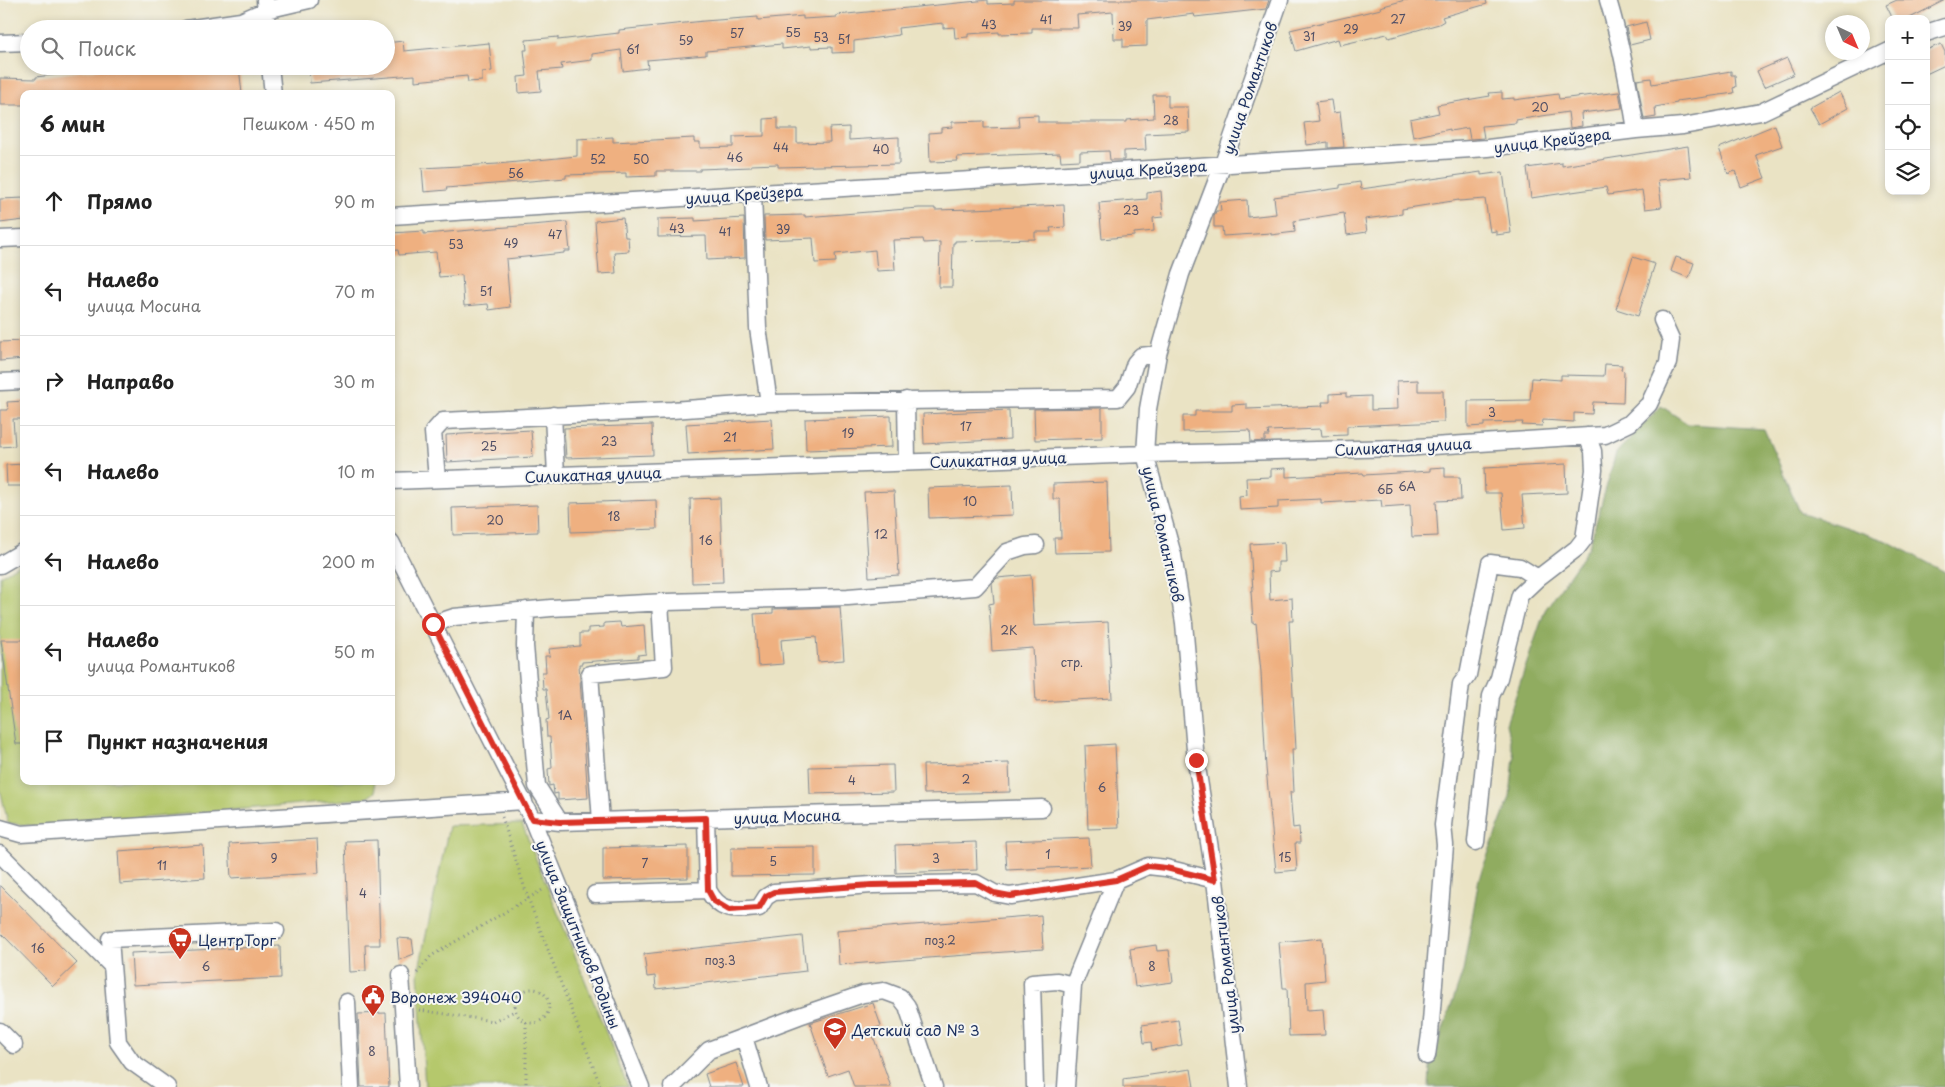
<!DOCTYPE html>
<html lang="ru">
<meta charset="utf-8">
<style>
:root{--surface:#fff;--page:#f6f6f6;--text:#222;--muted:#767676;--line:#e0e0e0}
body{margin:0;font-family:"Playpen Sans",sans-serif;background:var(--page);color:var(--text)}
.controls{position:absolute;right:15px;top:15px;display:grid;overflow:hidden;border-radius:10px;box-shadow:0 2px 8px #0003}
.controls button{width:45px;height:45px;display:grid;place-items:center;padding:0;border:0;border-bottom:1px solid var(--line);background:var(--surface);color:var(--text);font:25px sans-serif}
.compass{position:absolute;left:1825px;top:15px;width:45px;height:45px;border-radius:50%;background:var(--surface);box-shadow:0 2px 8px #0003;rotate:136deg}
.stop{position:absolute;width:15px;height:15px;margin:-11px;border:4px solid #d93025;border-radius:50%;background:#fff}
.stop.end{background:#d93025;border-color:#fff;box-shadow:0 1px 5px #0008}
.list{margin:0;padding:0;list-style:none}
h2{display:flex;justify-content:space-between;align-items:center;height:65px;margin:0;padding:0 20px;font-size:21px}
h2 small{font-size:16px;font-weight:400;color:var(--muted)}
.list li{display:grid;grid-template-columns:32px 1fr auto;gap:15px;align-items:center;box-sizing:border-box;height:90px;padding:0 20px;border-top:1px solid var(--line)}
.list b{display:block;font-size:19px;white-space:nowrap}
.list p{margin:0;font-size:16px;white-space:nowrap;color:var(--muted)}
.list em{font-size:16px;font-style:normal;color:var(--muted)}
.icon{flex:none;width:28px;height:28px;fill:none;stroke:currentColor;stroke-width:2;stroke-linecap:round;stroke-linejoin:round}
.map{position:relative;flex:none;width:1945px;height:1087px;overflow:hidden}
.search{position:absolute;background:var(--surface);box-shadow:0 2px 8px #0003;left:20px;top:20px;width:375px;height:55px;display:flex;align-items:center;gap:12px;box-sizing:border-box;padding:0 18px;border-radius:28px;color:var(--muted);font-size:19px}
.panel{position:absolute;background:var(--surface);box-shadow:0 2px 8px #0003;left:20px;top:90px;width:375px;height:695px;border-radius:10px}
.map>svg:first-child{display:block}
.green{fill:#b5c86c;stroke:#687c65}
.forest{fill:#90ac60;stroke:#566e5f}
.building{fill:#efb080}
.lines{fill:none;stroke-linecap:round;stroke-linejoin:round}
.minor-casing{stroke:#828991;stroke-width:19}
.path{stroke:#828991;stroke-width:3;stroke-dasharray:1 4;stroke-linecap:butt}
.minor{stroke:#fff;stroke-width:16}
.route{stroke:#d93025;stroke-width:6}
.labels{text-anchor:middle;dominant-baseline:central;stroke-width:4;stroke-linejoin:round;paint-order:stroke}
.number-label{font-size:12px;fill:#504f66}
.street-label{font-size:15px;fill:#1b2f5e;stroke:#f6f6f2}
.poi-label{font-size:15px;fill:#1b2f5e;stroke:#f6f6f2;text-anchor:start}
</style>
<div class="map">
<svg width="1945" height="1087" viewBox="0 0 1945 1087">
<rect width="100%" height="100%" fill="#f6f6f2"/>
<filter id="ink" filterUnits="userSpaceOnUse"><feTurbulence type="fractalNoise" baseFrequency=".02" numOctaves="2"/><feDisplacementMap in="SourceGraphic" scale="10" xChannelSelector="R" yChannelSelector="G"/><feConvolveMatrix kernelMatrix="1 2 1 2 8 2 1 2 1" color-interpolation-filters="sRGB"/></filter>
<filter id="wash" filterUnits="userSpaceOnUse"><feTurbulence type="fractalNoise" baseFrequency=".0096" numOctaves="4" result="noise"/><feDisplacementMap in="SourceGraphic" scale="20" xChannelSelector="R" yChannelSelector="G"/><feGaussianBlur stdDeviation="1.12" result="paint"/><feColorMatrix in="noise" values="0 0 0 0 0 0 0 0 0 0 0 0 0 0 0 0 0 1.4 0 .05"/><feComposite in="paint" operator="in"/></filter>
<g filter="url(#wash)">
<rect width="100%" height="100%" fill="#eae3c4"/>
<path class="green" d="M24 561V781H374L375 792 367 798 43 827 8 823 0 789V576Z
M522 824 628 1087H425L418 973 449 826Z"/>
<path class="forest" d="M1661 406 1688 424 1764 429 1800 512 1887 541 1945 572V1087H1429L1430 1068 1463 971 1479 878 1510 797 1514 757 1506 724 1545 610 1589 547 1616 453Z"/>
<g id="blocks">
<path class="building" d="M988 0V4L1014 3V0H1269L1266 9 1195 17 1194 14 1147 20V46L1123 47V39H1114L1113 12 1077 15 1078 28H1032V33L999 34V32L968 34V37L955 38 954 27 943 28V23L898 28 899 35 854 41V52L832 53V47L811 48V46L782 49V44L706 51V55L647 60 648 68 623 71 621 50 592 54V60L561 64 562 69 539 71 541 91 519 93 518 77 527 76 524 50H527L526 40 558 37V40L619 33V30L704 21 758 17V20L803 16V19L837 17V15Z
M1405 0H1486L1487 4 1442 17 1444 21 1439 24 1389 38 1387 34 1340 45 1338 39 1296 51 1290 30 1381 9 1380 7Z
M1897 0H1945L1908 19H1893L1886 5Z
M1646 22 1650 40 1630 45 1626 27Z
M403 41 404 51 489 43 492 71 482 72V81L468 82 467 76 415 81V75L310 83 309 71 315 70V66H386V43Z
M1941 44 1945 52V65L1926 74V50Z
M1787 58 1794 74 1764 87 1757 71Z
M99 66 134 69 173 66H239L242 94H24V105H0V78L36 79V77L100 69Z
M1731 71V75H1735L1736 87 1733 88 1734 93 1677 101V103L1655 107 1656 117 1644 119 1637 80 1651 78 1652 84Z
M1502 92V99L1514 98V100L1558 94 1559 99 1619 92 1622 108 1581 113 1582 126 1570 128 1568 112 1516 120V123L1482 126 1484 138 1470 139 1468 128 1450 131V129L1413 137 1410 119 1439 113 1437 105 1490 96 1489 93Z
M1839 92 1848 108 1819 124 1810 108Z
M1153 95H1168V107H1188L1189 132 1145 134 1146 150 1124 151V160H1110L1109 151 1080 152V160L1061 161 1060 153 957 157 958 161 930 162 929 133 941 132V128L952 127V122L984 121V128L1019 127 1018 116 1038 115V122H1127V120L1154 118Z
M1331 100 1333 113 1340 112 1344 147 1328 148V142L1307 145 1304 123 1319 121 1316 102Z
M778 118V129H797V143L830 142 829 128 849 127V140L899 137V164L778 167V164L751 165V167L700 169V171H656V176L626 177V173L566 175V178L446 188 447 190 424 192 422 168 498 164 577 156V139L613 137V142L694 138V142H700V148L733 147V137L764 136V119Z
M1775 125 1782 146 1756 155 1765 178 1741 187 1735 171 1728 174 1719 148Z
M1688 146 1691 177 1658 180 1662 207 1645 209 1642 190 1608 195 1606 187 1531 198 1527 168 1562 163V166Z
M1481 172V175L1503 172 1511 233 1496 235V231L1490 232 1485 199 1459 201V200L1402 209V214L1365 219 1367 232 1347 235 1344 213 1294 221 1295 232 1271 235V233L1223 236 1222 227H1214V216L1216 211H1221L1220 202 1247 200 1248 217 1276 214 1274 197 1340 188V185L1360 182 1361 189Z
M1161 191 1163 217 1153 218 1154 231 1134 233V236L1102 239 1099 203 1147 199V193Z
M24 198V220L0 223V199Z
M1064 205 1065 227 1050 228 1051 232H1035V239L955 241V243H953L952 287H939L940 242 924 243 923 239 893 240 895 270 877 271 875 250 835 254 836 262 815 263 813 238 765 240 764 216 805 215V217L919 208H935V210L973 209Z
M623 218 625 237H628L629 251 614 252 616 273 599 274 595 221Z
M695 218V221L744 218 745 258 707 260 706 236 658 237V219Z
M567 222 570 251H564V253L506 259 510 307 489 310 488 304 464 306 462 275 439 277 436 252 399 255 398 250 391 251V233L424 231V234Z
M1633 257 1655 264 1638 316 1616 309Z
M1676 257 1694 263 1689 278 1671 271Z
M24 341V359L0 361V342Z
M1605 364 1622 365 1621 370 1624 371 1623 403 1593 402 1592 414 1574 413V422L1543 420 1542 426 1522 425 1523 422 1484 423V426L1468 427V401L1530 400 1532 378 1561 380V375L1604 376Z
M1418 380V391H1443L1444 422 1347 426V435L1322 436 1321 429 1268 431 1269 436H1265V441L1251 442 1250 430 1183 432V416H1195V411H1232V405L1247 404V409L1323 406 1322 402H1330V394L1346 393V397L1371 396V410L1398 409 1397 381Z
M24 401V419H13L15 446 0 447V410H8L7 402Z
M1102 408V438L1035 440 1034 409Z
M1009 410 1010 439 924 444 923 414Z
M891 416 892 447 806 450 805 419Z
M772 419 774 449 688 454 686 424Z
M652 425 653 455 566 458 564 428Z
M531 430 533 457 447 462 446 435Z
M24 464V486H7L6 465Z
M1566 464 1567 493 1522 495 1525 528 1504 530 1501 493H1485L1484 468Z
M1445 467V477H1460L1461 500 1436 501 1438 536 1412 537 1410 505 1382 507 1381 500 1321 503V499L1278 501V508L1240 510 1239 496 1247 495 1246 478 1271 477V469L1286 468V477L1363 473 1364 475 1430 471V468Z
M1107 482 1109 552 1055 553 1054 538H1061L1060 499H1053V484Z
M1012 485 1013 515 929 518 928 488Z
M894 491 899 575 869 577 864 492Z
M720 498 723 582 692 583 690 499Z
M656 500 657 529 571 532 570 503Z
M537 505 538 532 453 535 452 508Z
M1284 542 1285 562H1278V571L1269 572 1270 600 1292 598 1293 621H1289L1296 749H1292L1294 792H1290L1293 828 1299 827 1300 843H1295L1297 870 1276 872 1266 768 1261 672 1256 623 1253 624 1251 591H1253L1250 544Z
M1031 575 1034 626 1108 622 1112 698 1036 702 1033 648 992 651 989 604 994 603 992 583 997 578Z
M840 607 844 660 818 662 816 637 781 640 783 664 758 666 754 614 773 613V609Z
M620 622 621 627 644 625 646 654 638 655V658L582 662V664H579L588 798 558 800V793L554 794 553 785 549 786 548 769 552 768 550 737H547L546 720 549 719 546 689H543L542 672H546L545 656H550L549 649 580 646V633H588V628L604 627V623Z
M1 640H24V744H16Z
M1115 744 1119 828 1088 829 1085 746Z
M1009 763 1010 792 924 794 923 765Z
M893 765 894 792 810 794 809 767Z
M1089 838 1091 866 1007 870 1005 841Z
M317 839 319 873 231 878 229 844Z
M377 840 380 945H365L366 971 350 972 345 841Z
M976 842 977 870 896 873 895 845Z
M203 845 205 878 120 884 118 851Z
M688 846V878L603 880V848Z
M815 847V875L731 876V848Z
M0 885 77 963 53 986 0 932Z
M1041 915 1043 949 839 965 837 931Z
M802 936 806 971 656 989 655 976 647 977 644 954Z
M397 938 412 939 414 954 399 960Z
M1322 938 1325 980 1306 982 1307 1010 1323 1009 1325 1035 1289 1036 1287 988H1283L1279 942Z
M1156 945 1157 951 1169 950 1173 982 1135 987 1130 949Z
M280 946 281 978 133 985 131 953Z
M873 1003 881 1026 871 1030 891 1087H854L848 1069 828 1076 810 1023Z
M386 1013 389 1087H361L358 1014Z
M1178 1020 1182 1045 1152 1050 1151 1042 1144 1043 1142 1025Z
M736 1063 744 1087H709L705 1074Z
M1191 1069 1194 1087H1123V1079Z"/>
</g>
</g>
<g filter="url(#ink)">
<use href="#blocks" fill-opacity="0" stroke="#828991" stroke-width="1"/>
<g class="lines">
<g class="minor-casing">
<path id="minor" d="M265 0 267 29
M1608 0C1621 43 1629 86 1636 130
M186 29 241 21 266 10 309 0
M1926 33 1945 27
M0 43 29 42
M270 66 273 94
M753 194 758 328 769 403
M391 216 1488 148 1636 130 1683 126 1761 112 1889 51
M0 239 24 238
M0 382 24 381
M906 400 907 462
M553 415 556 475
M437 479 433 432 443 421 672 410 769 403 1118 398 1127 387 1135 363 1141 356 1158 354
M391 481 1145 454 1401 448 1605 435 1630 423 1649 404 1668 363 1671 340 1662 320
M391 542 532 819 641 1087
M0 565 24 551
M526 610 525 646 537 786 560 822
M433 624 454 617 551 608 666 602 848 597 975 587 1007 552 1025 546 1036 545
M532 819 560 822 1042 808
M601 821 590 674 664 667 660 602
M0 828 21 834 524 801
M1476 842 1491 696 1499 678 1520 595 1538 578 1577 548 1584 539 1594 470 1593 451 1587 436
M0 854 112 966
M708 890C721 914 735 910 759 908L766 897 774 892 872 885 976 883 994 893 1010 896 1116 880 1148 866 1166 868 1215 880
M595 894 708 890 706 818
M401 975 408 1087
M347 1002 351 1087
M0 1031 14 1045
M744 1037 759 1087
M1427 1056 1430 1034 1445 845 1443 825 1461 684 1468 675 1490 563 1520 567 1538 578
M167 1087 132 1062 118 1042 110 939 276 931
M672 1087 709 1050 799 1016 863 994 884 991 900 997 907 1006 934 1087
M1035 1087 1032 983 1057 981 1073 985
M1066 1087 1073 985 1116 880
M1239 1087 1215 880 1196 761 1184 623 1173 555 1145 454 1148 409 1158 354 1181 274 1223 164 1280 0"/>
</g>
<path class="path" d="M502 817 528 898 601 1087
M417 973 431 956 544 889
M515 1006a17 17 0 1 1 34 0a17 17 0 1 1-34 0Z
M419 1010 493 1021 515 1011
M526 1022V1087"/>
<use href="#minor" class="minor"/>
</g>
</g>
<g class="lines" filter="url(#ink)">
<path class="route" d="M433 624 532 819 560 822 706 818 708 890 714 901 729 910 759 908 766 896 774 892 872 885 976 883 994 893 1010 896 1116 880 1148 866 1166 868 1215 880 1196 760"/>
</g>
<defs>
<g id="supermarket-pin" transform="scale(1.25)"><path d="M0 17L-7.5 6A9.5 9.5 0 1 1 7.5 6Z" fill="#c8321e" stroke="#f6f6f2"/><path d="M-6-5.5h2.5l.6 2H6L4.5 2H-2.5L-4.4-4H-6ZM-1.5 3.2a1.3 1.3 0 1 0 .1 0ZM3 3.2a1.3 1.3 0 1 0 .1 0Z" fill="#fff"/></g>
<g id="civic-pin" transform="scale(1.25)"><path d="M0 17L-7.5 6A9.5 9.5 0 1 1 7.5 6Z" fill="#c8321e" stroke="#f6f6f2"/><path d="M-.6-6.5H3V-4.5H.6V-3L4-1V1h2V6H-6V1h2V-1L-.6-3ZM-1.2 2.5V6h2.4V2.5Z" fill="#fff"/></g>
<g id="school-pin" transform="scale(1.25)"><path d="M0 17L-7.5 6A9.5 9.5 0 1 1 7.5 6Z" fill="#c8321e" stroke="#f6f6f2"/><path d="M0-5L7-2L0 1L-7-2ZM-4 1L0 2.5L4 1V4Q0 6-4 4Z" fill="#fff"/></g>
</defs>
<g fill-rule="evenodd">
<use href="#supermarket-pin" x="180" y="939"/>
<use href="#civic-pin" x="373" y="996"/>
<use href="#school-pin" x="835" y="1029"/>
</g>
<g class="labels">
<g class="number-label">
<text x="1046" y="19">41</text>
<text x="1398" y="19">27</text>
<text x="989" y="24">43</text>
<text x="1125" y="26">39</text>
<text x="1351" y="29">29</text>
<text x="793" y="32">55</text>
<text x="737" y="33">57</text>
<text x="1309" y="36">31</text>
<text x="821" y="37">53</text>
<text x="844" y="39">51</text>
<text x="686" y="40">59</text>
<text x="633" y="49">61</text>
<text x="1540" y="107">20</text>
<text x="1171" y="120">28</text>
<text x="781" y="147">44</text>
<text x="881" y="149">40</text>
<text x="735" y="157">46</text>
<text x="598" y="159">52</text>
<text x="641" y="159">50</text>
<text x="516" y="173">56</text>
<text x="1131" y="210">23</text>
<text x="677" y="228">43</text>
<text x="783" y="229">39</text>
<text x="725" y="231">41</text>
<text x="555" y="234">47</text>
<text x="511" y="243">49</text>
<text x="456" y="244">53</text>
<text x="486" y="291">51</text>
<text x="1492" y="412">3</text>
<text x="966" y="426">17</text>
<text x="848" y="433">19</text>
<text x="730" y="437">21</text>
<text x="609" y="441">23</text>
<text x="489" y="446">25</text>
<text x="1407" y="486">6А</text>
<text x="1385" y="489">6Б</text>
<text x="970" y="501">10</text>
<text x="614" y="516">18</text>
<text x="495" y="520">20</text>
<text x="881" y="534">12</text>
<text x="706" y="540">16</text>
<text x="1009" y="630">2К</text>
<text x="1072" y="662">стр.</text>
<text x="565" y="715">1А</text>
<text x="966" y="779">2</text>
<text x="852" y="780">4</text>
<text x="1102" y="787">6</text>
<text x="1048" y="854">1</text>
<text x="1285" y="857">15</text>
<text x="274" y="858">9</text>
<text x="936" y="858">3</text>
<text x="773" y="861">5</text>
<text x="645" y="863">7</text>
<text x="162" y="865">11</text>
<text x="363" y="893">4</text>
<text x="940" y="940">поз.2</text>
<text x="38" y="948">16</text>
<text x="720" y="960">поз.3</text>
<text x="206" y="966">6</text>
<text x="1152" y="966">8</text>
<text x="372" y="1051">8</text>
</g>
<g class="street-label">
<text transform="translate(1249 88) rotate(-71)">улица Романтиков</text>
<text transform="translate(1552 140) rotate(-7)">улица Крейзера</text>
<text transform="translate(1148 169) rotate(-4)">улица Крейзера</text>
<text transform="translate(744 194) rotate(-4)">улица Крейзера</text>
<text transform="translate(1403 446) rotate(-3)">Силикатная улица</text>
<text transform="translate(998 459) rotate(-2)">Силикатная улица</text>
<text transform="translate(593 474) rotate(-2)">Силикатная улица</text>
<text transform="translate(1164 534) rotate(77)">улица Романтиков</text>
<text transform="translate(787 816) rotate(-2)">улица Мосина</text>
<text transform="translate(579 934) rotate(68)">улица Защитников Родины</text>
<text transform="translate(1225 965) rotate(-97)">улица Романтиков</text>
</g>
<g class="poi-label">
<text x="198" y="939">ЦентрТорг</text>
<text x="390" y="996">Воронеж 394040</text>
<text x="852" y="1029">Детский сад № 3</text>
</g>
</g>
</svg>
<div class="controls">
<button>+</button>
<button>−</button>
<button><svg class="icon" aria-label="locate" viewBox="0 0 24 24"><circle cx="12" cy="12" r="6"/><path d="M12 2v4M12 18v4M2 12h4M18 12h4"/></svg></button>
<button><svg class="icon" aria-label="layers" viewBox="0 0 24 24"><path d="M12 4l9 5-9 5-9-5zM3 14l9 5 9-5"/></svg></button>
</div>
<svg class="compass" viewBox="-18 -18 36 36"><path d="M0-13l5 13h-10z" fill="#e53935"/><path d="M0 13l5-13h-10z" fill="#767676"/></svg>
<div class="stop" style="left:433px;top:624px"></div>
<div class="stop end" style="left:1196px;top:760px"></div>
<div class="search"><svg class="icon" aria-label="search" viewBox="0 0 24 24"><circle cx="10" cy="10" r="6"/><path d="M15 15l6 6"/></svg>Поиск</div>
<section class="panel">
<h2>6 мин<small>Пешком · 450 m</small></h2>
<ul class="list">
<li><svg class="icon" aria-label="ahead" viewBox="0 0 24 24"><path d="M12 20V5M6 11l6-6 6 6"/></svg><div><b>Прямо</b></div><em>90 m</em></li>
<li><svg class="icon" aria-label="left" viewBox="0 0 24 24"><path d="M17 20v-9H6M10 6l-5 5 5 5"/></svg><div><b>Налево</b><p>улица Мосина</p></div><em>70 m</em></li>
<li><svg class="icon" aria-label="right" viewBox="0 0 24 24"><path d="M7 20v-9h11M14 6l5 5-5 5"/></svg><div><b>Направо</b></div><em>30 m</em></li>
<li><svg class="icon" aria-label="left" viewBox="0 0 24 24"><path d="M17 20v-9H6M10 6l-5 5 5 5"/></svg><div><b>Налево</b></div><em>10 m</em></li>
<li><svg class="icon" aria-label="left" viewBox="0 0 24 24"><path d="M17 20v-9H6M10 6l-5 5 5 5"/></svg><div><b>Налево</b></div><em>200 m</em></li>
<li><svg class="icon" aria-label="left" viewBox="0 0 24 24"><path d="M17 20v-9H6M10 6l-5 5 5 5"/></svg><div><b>Налево</b><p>улица Романтиков</p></div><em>50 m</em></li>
<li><svg class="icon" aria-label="arrive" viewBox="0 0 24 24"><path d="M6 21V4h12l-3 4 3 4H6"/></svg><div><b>Пункт назначения</b></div></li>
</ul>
</section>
</div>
